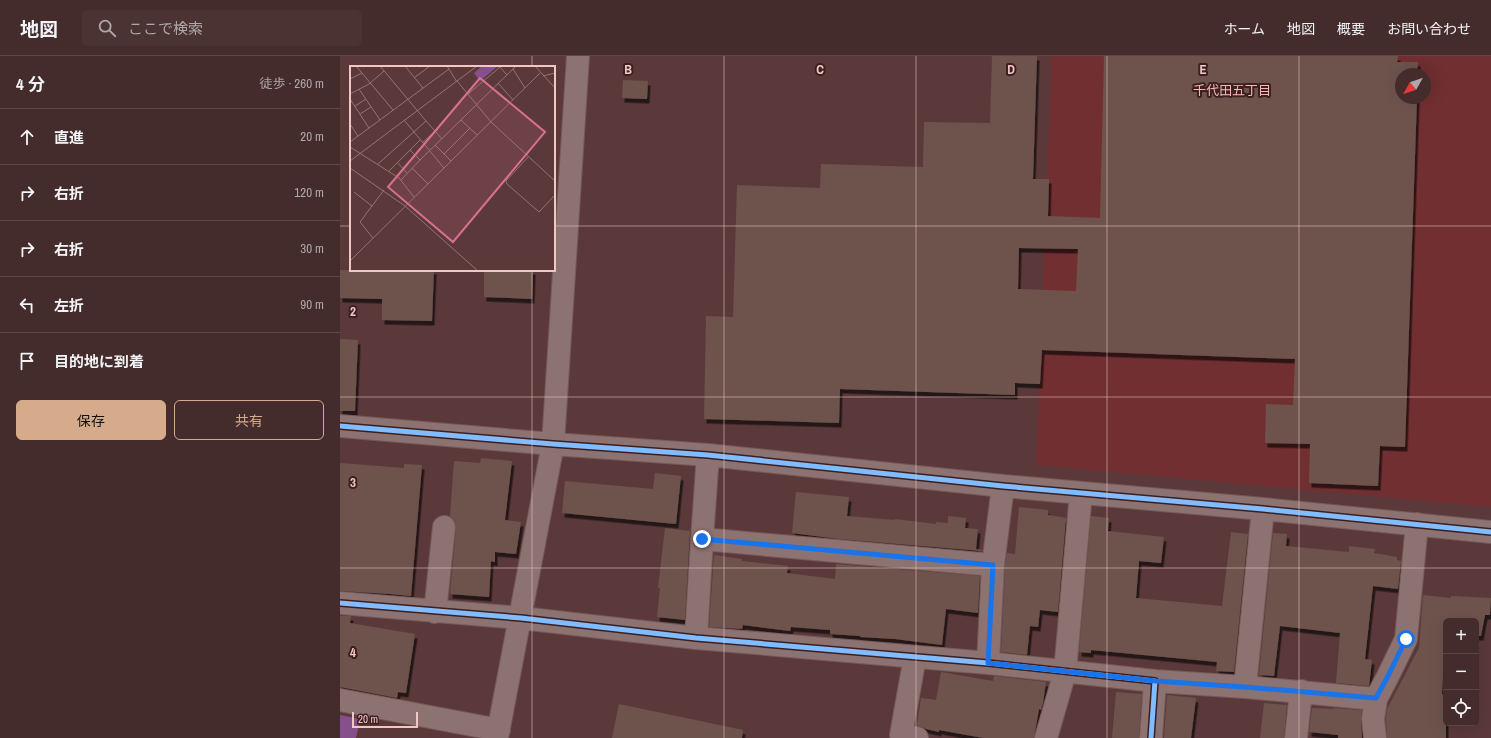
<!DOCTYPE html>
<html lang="ja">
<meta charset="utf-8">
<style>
:root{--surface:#442b2c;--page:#4b3334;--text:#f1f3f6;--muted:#afa7a9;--line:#5c4748;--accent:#d6ab8b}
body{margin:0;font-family:"Archivo Narrow","Noto Sans JP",sans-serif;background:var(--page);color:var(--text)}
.controls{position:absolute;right:12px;bottom:12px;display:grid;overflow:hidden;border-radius:6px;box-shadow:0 4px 16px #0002}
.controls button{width:36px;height:36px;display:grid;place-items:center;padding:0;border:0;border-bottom:1px solid var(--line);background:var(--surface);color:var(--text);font:20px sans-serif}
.compass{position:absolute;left:1055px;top:12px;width:36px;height:36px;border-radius:50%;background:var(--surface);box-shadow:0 4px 16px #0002;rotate:230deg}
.scale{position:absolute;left:12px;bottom:10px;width:66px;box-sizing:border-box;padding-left:4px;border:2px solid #efc8c6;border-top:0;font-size:11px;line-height:14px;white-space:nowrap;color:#efc8c6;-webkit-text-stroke:3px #3c1f1f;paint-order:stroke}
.stop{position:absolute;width:12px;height:12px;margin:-9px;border:3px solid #1a73e8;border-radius:50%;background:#fff}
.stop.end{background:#1a73e8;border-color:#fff;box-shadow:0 1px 4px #0008}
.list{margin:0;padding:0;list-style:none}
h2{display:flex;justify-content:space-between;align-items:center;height:52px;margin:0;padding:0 16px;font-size:17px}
h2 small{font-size:13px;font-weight:400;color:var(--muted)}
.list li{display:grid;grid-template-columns:26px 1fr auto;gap:12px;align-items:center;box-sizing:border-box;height:56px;padding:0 16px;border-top:1px solid var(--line)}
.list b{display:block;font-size:15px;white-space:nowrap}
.list em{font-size:13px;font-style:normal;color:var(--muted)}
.actions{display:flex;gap:8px;padding:12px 16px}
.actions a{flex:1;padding:9px 0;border:1px solid var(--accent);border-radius:6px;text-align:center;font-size:14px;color:var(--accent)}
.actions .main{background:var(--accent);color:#111}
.icon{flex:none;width:22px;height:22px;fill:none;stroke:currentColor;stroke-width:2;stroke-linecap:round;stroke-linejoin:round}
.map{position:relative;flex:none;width:1151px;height:682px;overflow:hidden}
header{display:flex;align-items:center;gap:24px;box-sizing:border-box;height:56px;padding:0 20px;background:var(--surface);border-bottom:1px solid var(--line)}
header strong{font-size:19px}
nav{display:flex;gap:22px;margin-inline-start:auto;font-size:14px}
.search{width:280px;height:36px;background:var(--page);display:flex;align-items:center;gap:10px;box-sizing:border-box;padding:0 14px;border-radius:6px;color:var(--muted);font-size:15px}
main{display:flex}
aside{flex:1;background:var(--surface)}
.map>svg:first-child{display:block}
.built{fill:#712f31;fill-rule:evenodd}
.green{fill:#85508b}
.building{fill:#6e524e;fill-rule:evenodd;filter:url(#shadow)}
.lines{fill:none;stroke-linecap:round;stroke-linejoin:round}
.minor-casing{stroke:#765858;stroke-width:24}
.minor{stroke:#8c7271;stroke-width:22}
.cycleway-casing{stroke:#3c1f1f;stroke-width:8}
.cycleway{stroke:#80bcff;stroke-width:5}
.route{stroke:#1a73e8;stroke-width:5}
.grid{fill:none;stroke:#efc8c6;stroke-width:1;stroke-opacity:0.55}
.labels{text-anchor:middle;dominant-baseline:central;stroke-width:4;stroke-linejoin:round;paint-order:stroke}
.neighbourhood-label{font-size:13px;fill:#f6b8b7;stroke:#3c1f1f}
.inset-road{fill:none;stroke:#967272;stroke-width:1}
.view{fill:#d87090;fill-opacity:0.15;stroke:#d87090;stroke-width:2}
.inset-edge{fill:none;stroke:#efc8c6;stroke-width:2}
.grid-label{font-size:13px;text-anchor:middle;font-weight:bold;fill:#efc8c6;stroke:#3c1f1f;stroke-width:4;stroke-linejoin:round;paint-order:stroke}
</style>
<header>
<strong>地図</strong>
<div class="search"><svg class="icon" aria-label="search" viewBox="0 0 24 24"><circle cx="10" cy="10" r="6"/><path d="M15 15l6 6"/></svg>ここで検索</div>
<nav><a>ホーム</a><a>地図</a><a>概要</a><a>お問い合わせ</a></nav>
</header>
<main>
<aside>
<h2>4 分<small>徒歩 · 260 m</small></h2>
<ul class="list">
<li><svg class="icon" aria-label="ahead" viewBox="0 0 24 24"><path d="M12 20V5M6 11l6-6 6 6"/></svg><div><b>直進</b></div><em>20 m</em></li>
<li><svg class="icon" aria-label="right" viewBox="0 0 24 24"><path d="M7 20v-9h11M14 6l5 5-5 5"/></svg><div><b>右折</b></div><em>120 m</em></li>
<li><svg class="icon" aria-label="right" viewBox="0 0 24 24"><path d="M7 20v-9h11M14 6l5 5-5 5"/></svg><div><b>右折</b></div><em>30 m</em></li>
<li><svg class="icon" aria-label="left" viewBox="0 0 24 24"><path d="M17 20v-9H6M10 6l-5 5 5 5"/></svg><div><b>左折</b></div><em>90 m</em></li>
<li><svg class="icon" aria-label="arrive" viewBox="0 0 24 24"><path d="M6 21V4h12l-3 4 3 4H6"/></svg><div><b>目的地に到着</b></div></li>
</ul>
<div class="actions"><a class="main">保存</a><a>共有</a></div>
</aside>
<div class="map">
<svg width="1151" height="682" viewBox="0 0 1151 682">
<defs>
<filter id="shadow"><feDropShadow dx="2.5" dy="4.5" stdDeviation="0" flood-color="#0009"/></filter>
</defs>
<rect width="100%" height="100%" fill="#5b393a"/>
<path class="built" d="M712 0H1151V451L696 409ZM1061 18H1085V42H1061Z"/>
<path class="green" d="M0 659 20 663 16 682H0Z"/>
<path class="building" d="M652 0H697L693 123H709L708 160 760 162 764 0H1058L1057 6H1078L1077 18H1061V42H1077L1065 391 1040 390 1038 430 969 427 970 388 925 387 926 348 953 349 955 303 702 294 700 328 675 327V339L500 333 499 367 364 363 366 260 393 261 397 129 480 132 481 108 583 111 584 66 650 67ZM679 192 738 193 736 235 678 233Z
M283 24 308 25 307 43 282 42Z
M0 214H94L92 265 42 264V243L0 242Z
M144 214H193L192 243 144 241Z
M0 283 18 284 15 355H0Z
M141 402 172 405 165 464 181 466 176 498 155 496V506L151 505 149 541 110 538 116 472 115 466 110 460 114 405 140 407Z
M0 407 64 412V408L82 409 71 540 50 538 0 535Z
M315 417 341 420 336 468 222 457 225 425 313 433Z
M456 436 509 441 507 460 555 464V463L596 468V466L608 467V460L626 462 625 472 638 473 636 493 642 494V495L499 483 452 477Z
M679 451 708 454V459L726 462 718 556 700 554 698 571 690 570 687 599 661 596 665 510 667 497 675 498Z
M751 460 769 462 768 475 824 481 821 507 799 505 796 542 882 550 891 476 908 478 894 616 876 615 877 606 751 594V597L739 596Z
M325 472 350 475 345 564 317 561 320 532H318Z
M933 477 947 478 946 490 1009 496V490L1035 493 1034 497 1057 501V504L1061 505 1058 533 1033 530 1025 603 1032 604 1029 630 996 627 1000 577 940 570 934 620 919 619Z
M374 499 402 503V505L448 510 447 517 495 523 496 508 640 520 638 557 606 553 602 589 555 583 520 581V580L490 578V574L451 571 450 575 403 569 402 573 369 571Z
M1083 539 1111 542V540L1151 542 1150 559H1145L1141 580H1136V565H1106L1102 638 1106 639V682H1047L1046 663 1047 653 1079 592Z
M0 560H11L10 567 75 578 66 637 58 636 57 642 0 631Z
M601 616 653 625 654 620 706 626 703 647 701 654 699 653 694 682H643L599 674V676L586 673 577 669 581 642 596 644Z
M776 636 802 638 799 682H772Z
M827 639 856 642 851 682H824Z
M924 647 947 649 944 682H920Z
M279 648 403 674 402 682H272Z
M972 652 993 653V652L1022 654 1021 664 1022 682H998V679L969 676Z"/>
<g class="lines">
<g class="minor-casing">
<path id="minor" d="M0 370 213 388 368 399 663 430 923 453 1151 476
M362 483 653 509
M0 547 181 562 356 582 648 607 815 625 811 682
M95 556 104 471
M356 582 362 483 368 399
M575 601 561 679 577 682
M648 607 653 509 663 430
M815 625 905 631 1036 643
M905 631 923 453
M0 644 159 674
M157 682 213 388 238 0
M706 682 725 616 741 437
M956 682 961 635
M1035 682 1033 663 1036 643 1048 620 1066 583 1077 468"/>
</g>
<use href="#minor" class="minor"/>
<g class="cycleway-casing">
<path id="cycleway" d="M0 370 213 388 368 399 663 430 923 453 1151 476
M0 547 181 562 356 582 648 607 815 625 811 682"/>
</g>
<use href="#cycleway" class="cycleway"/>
</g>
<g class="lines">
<path class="route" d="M362 483 653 509 648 607 816 625 905 631 1036 642 1048 620 1066 583"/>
</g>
<path class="grid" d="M192 0V11M384 0V682M576 0V682M767 0V682M959 0V682M0 170H11M214 170H1151M192 214V682M0 341H1151M0 512H1151"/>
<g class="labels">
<g class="neighbourhood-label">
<text x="892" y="34">千代田五丁目</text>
</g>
</g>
<g transform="translate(10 10)">
<rect width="205" height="205" fill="#5b393a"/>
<path d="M132 0H148L130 15 124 7Z" fill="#85508b"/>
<path class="inset-road" d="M6 0 43 44M55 0 73 22M97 0 107 16M149 0 157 9M185 0 205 22M163 3 175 22M193 10 205 7M65 11 80 0M0 13 12 7M107 15 141 56 205 115M148 17 163 34M9 23 30 54M0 28 19 18 34 5M118 28 150 1M0 33 19 62M5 40 16 33M10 48 21 41M54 54 94 102M111 54 127 69M76 55 85 65M0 58 8 70M0 76 99 3M72 77 85 65 92 73M85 79 101 95M0 81 49 112 64 131M60 84 70 94 166 0M94 88 120 62M178 91 156 115 157 118 189 146 205 129M0 95 127 0M47 96 57 107M28 98 76 55 30 0M0 102 55 140 128 205M62 102 78 118M39 105 70 74M51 114 70 94M4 126 22 140M23 172 10 156 34 124M0 195 190 7"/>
<path class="view" d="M130 12 195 66 103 176 38 121Z"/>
<rect width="205" height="205" class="inset-edge"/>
</g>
<g class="grid-label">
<text x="288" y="18">B</text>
<text x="480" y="18">C</text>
<text x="671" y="18">D</text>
<text x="863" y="18">E</text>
<text x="13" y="260">2</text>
<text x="13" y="431">3</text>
<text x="13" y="601">4</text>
</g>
</svg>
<div class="controls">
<button>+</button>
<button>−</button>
<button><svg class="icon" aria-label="locate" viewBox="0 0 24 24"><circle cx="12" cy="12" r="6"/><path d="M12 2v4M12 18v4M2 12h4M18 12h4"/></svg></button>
</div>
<svg class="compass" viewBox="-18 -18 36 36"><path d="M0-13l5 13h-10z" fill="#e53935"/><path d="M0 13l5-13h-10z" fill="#afa7a9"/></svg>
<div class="scale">20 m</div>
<div class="stop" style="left:1066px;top:583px"></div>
<div class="stop end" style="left:362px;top:483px"></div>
</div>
</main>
